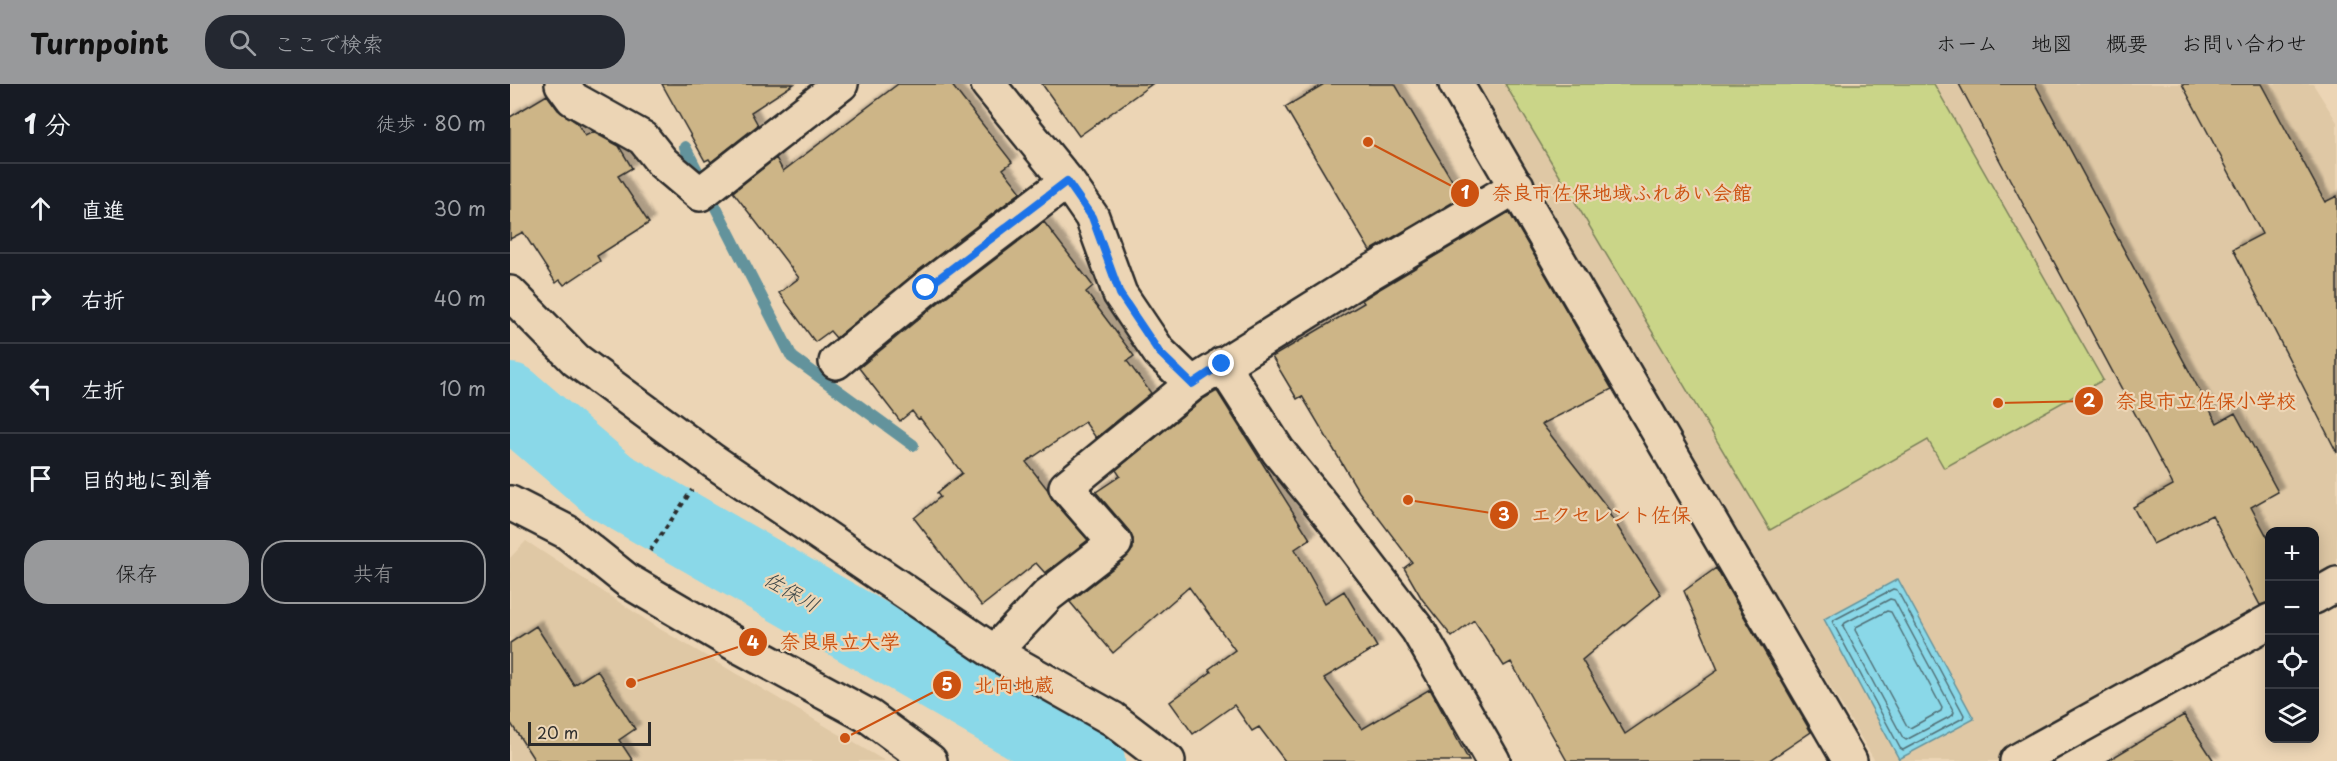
<!DOCTYPE html>
<html lang="ja">
<meta charset="utf-8">
<style>
:root{--surface:#171b24;--page:#242831;--text:#f1f3f6;--muted:#9ea1a6;--line:#363941;--accent:#98999b}
body{margin:0;font-family:"Playpen Sans","Klee One",sans-serif;background:var(--page);color:var(--text)}
.controls{position:absolute;right:18px;bottom:18px;display:grid;overflow:hidden;border-radius:12px;box-shadow:0 3px 15px #0003}
.controls button{width:54px;height:54px;display:grid;place-items:center;padding:0;border:0;border-bottom:2px solid var(--line);background:var(--surface);color:var(--text);font:30px sans-serif}
.scale{position:absolute;left:18px;bottom:15px;width:123px;box-sizing:border-box;padding-left:6px;border:3px solid #2b2b2b;border-top:0;font-size:16px;line-height:21px;white-space:nowrap;color:#2b2b2b;-webkit-text-stroke:4px #ecd5b5;paint-order:stroke}
.stop{position:absolute;width:18px;height:18px;margin:-14px;border:4px solid #1a73e8;border-radius:50%;background:#fff}
.stop.end{background:#1a73e8;border-color:#fff;box-shadow:0 2px 6px #0008}
.list{margin:0;padding:0;list-style:none}
h2{display:flex;justify-content:space-between;align-items:center;height:78px;margin:0;padding:0 24px;font-size:26px}
h2 small{font-size:20px;font-weight:400;color:var(--muted)}
.list li{display:grid;grid-template-columns:39px 1fr auto;gap:18px;align-items:center;box-sizing:border-box;height:90px;padding:0 24px;border-top:2px solid var(--line)}
.list b{display:block;font-size:22px;white-space:nowrap}
.list em{font-size:20px;font-style:normal;color:var(--muted)}
.actions{display:flex;gap:12px;padding:18px 24px}
.actions a{flex:1;padding:14px 0;border:2px solid var(--accent);border-radius:24px;text-align:center;font-size:21px;color:var(--accent)}
.actions .main{background:var(--accent);color:#111}
.icon{flex:none;width:33px;height:33px;fill:none;stroke:currentColor;stroke-width:2;stroke-linecap:round;stroke-linejoin:round}
.map{position:relative;flex:none;width:1827px;height:677px;overflow:hidden}
header{display:flex;align-items:center;gap:36px;box-sizing:border-box;height:84px;padding:0 30px;background:var(--accent);color:#111}
header strong{font-size:28px}
nav{display:flex;gap:33px;margin-inline-start:auto;font-size:21px}
.search{width:420px;height:54px;background:var(--page);display:flex;align-items:center;gap:15px;box-sizing:border-box;padding:0 21px;border-radius:24px;color:var(--muted);font-size:22px}
main{display:flex}
aside{flex:1;background:var(--surface)}
.map>svg:first-child{display:block}
.built{fill:#dfc8a5}
.green{fill:#cad588;stroke:#7a805a;stroke-width:1.5}
.water{fill:#8ad8e8;stroke:#64939c;stroke-width:1.5}
.lines{fill:none;stroke-linecap:round;stroke-linejoin:round}
.shore{stroke:#517077;stroke-width:1.5}
.stream{stroke:#64939c;stroke-width:12}
.river{stroke:#8ad8e8;stroke-width:74}
.building{fill:#cdb587;stroke:#2b2b2b;stroke-width:1.5;filter:url(#shadow)}
.minor-casing{stroke:#2b2b2b;stroke-width:38}
.path{stroke:#2b2b2b;stroke-width:4;stroke-dasharray:4.5 4.5;stroke-linecap:butt}
.minor{stroke:#ecd5b5;stroke-width:33}
.route{stroke:#1a73e8;stroke-width:8}
.labels{text-anchor:middle;dominant-baseline:central;stroke-width:4.5;stroke-linejoin:round;paint-order:stroke}
.water-label{font-size:20px;font-style:italic;fill:#394547;stroke:#ecd5b5}
.leader{fill:none;stroke:#cc5211;stroke-width:2}
.callout-dot{fill:#cc5211;stroke:#ecd5b5;stroke-width:2}
.mark-label{font-size:18px;text-anchor:middle;font-weight:bold;fill:#fff}
.callout-label{font-size:20px;text-anchor:middle;font-weight:bold;fill:#cc5211;stroke:#ecd5b5;stroke-width:4.5;stroke-linejoin:round;paint-order:stroke}
</style>
<header>
<strong>Turnpoint</strong>
<div class="search"><svg class="icon" aria-label="search" viewBox="0 0 24 24"><circle cx="10" cy="10" r="6"/><path d="M15 15l6 6"/></svg>ここで検索</div>
<nav><a>ホーム</a><a>地図</a><a>概要</a><a>お問い合わせ</a></nav>
</header>
<main>
<aside>
<h2>1 分<small>徒歩 · 80 m</small></h2>
<ul class="list">
<li><svg class="icon" aria-label="ahead" viewBox="0 0 24 24"><path d="M12 20V5M6 11l6-6 6 6"/></svg><div><b>直進</b></div><em>30 m</em></li>
<li><svg class="icon" aria-label="right" viewBox="0 0 24 24"><path d="M7 20v-9h11M14 6l5 5-5 5"/></svg><div><b>右折</b></div><em>40 m</em></li>
<li><svg class="icon" aria-label="left" viewBox="0 0 24 24"><path d="M17 20v-9H6M10 6l-5 5 5 5"/></svg><div><b>左折</b></div><em>10 m</em></li>
<li><svg class="icon" aria-label="arrive" viewBox="0 0 24 24"><path d="M6 21V4h12l-3 4 3 4H6"/></svg><div><b>目的地に到着</b></div></li>
</ul>
<div class="actions"><a class="main">保存</a><a>共有</a></div>
</aside>
<div class="map">
<svg width="1827" height="677" viewBox="0 0 1827 677">
<defs>
<filter id="shadow"><feDropShadow dx="5.5" dy="-5.5" stdDeviation="1.5" flood-color="#0004"/></filter>
</defs>
<rect width="100%" height="100%" fill="#ecd5b5"/>
<filter id="ink" filterUnits="userSpaceOnUse"><feTurbulence type="fractalNoise" baseFrequency=".0167" numOctaves="2"/><feDisplacementMap in="SourceGraphic" scale="12" xChannelSelector="R" yChannelSelector="G"/><feConvolveMatrix kernelMatrix="1 2 1 2 8 2 1 2 1" color-interpolation-filters="sRGB"/></filter>
<g filter="url(#ink)">
<path class="built" d="M958 0H1803L1827 38V479L1805 492 1804 448H1760L1759 519 1490 677H1365Z
M16 457 150 545 375 677H0V474Z"/>
<path class="green" d="M995 0H1424L1593 296 1434 384 1418 356 1260 446Z"/>
<path class="water" d="M1388 495 1464 635 1389 675 1314 535Z"/>
<g class="lines">
<path class="shore" d="M1383 505 1387 506 1454 631 1453 634 1393 666 1390 664 1323 539 1324 536Z
M1380 515 1384 516 1444 628 1443 631 1396 656 1393 654 1333 542 1335 539Z
M1377 527 1381 528 1432 624 1431 627 1400 644 1397 642 1345 546 1346 543Z"/>
<path class="stream" d="M175 63 282 273 403 361"/>
<path class="river" d="M0 316 100 402 578 677"/>
</g>
<path class="building" d="M152 0H284L241 28 248 41 201 78 199 75 195 77Z
M388 0H441L502 78 493 85 511 108 404 190 326 254 320 247 305 258 269 209 289 194 223 108 266 74 273 87Z
M532 0H642L569 52Z
M814 0H885L952 113 860 167 775 23Z
M1449 0H1525L1707 339 1725 329 1768 408 1741 423 1760 458V518L1750 521 1702 431 1643 460 1623 423 1663 401Z
M1672 0H1751L1815 118 1827 112V369L1723 165 1752 150Z
M37 11 48 26 67 39 75 52 83 48 109 62 122 84 108 92 139 139 87 172 90 177 54 201 50 196 46 199 13 148 0 155V33Z
M999 128 1102 305 1032 340 1100 427 1098 428 1151 510 1072 576 1115 650 1208 586 1174 507 1206 484 1301 648 1258 677H1057L1001 578 994 582 964 536 942 553 912 515 894 484 902 478 849 408 792 312 787 315 762 273 854 219 852 216 868 206Z
M534 138 583 202 576 208 624 272 617 277 641 309 586 354 575 338 516 378 538 406 542 415 578 456 535 489 526 479 472 522 404 434 430 413 427 409 452 389 410 334 408 335 402 327 390 337 349 284 428 219Z
M707 307 800 455 785 465 815 519 834 507 867 563 814 594 852 645 920 605 959 677H775L749 643 742 647 724 621 683 650 660 618 701 588 699 585 725 566 679 503 603 569 560 518 616 474 623 465V455L619 447 586 408 610 392 606 386 693 315Z
M26 542 64 601 87 586 125 645 109 656 123 677H25L0 638V559Z
M1674 631 1704 677H1597Z"/>
<g class="lines">
<g class="minor-casing">
<path id="minor" d="M52 0 63 15 133 54 152 78 190 110 331 0
M478 0 557 97 582 133 610 210 649 268 682 300
M946 0 1340 677
M0 209 66 276 203 377 484 568 603 635 658 677
M326 278 416 204 557 97
M712 280 768 367 823 435 908 546 983 677
M0 419 57 448 118 497 229 562 360 633 420 677
M1804 513 1827 500
M484 568 538 511 605 459 556 403 682 300 858 190 1007 102
M1507 677 1760 537"/>
</g>
<path class="path" d="M140 467 182 406"/>
<use href="#minor" class="minor"/>
</g>
</g>
<g class="lines" filter="url(#ink)">
<path class="route" d="M416 204 557 97 582 133 610 210 649 268 682 300 712 280"/>
</g>
<g class="labels">
<g class="water-label">
<text transform="translate(282 507) rotate(30)">佐保川</text>
</g>
</g>
<path class="leader" d="M858 58L955 109M1488 319L1579 317M898 416L994 431M121 599L243 558M335 654L437 601"/>
<g class="callout-dot">
<circle cx="858" cy="58" r="6"/>
<circle cx="1488" cy="319" r="6"/>
<circle cx="898" cy="416" r="6"/>
<circle cx="121" cy="599" r="6"/>
<circle cx="335" cy="654" r="6"/>
<circle cx="955" cy="109" r="15"/>
<circle cx="1579" cy="317" r="15"/>
<circle cx="994" cy="431" r="15"/>
<circle cx="243" cy="558" r="15"/>
<circle cx="437" cy="601" r="15"/>
</g>
<g class="mark-label">
<text x="955" y="115">1</text>
<text x="1579" y="323">2</text>
<text x="994" y="437">3</text>
<text x="243" y="565">4</text>
<text x="437" y="607">5</text>
</g>
<g class="callout-label">
<text x="1112" y="116">奈良市佐保地域ふれあい会館</text>
<text x="1696" y="324">奈良市立佐保小学校</text>
<text x="1101" y="438">エクセレント佐保</text>
<text x="330" y="565">奈良県立大学</text>
<text x="504" y="608">北向地蔵</text>
</g>
</svg>
<div class="controls">
<button>+</button>
<button>−</button>
<button><svg class="icon" aria-label="locate" viewBox="0 0 24 24"><circle cx="12" cy="12" r="6"/><path d="M12 2v4M12 18v4M2 12h4M18 12h4"/></svg></button>
<button><svg class="icon" aria-label="layers" viewBox="0 0 24 24"><path d="M12 4l9 5-9 5-9-5zM3 14l9 5 9-5"/></svg></button>
</div>
<div class="scale">20 m</div>
<div class="stop" style="left:416px;top:204px"></div>
<div class="stop end" style="left:712px;top:280px"></div>
</div>
</main>
